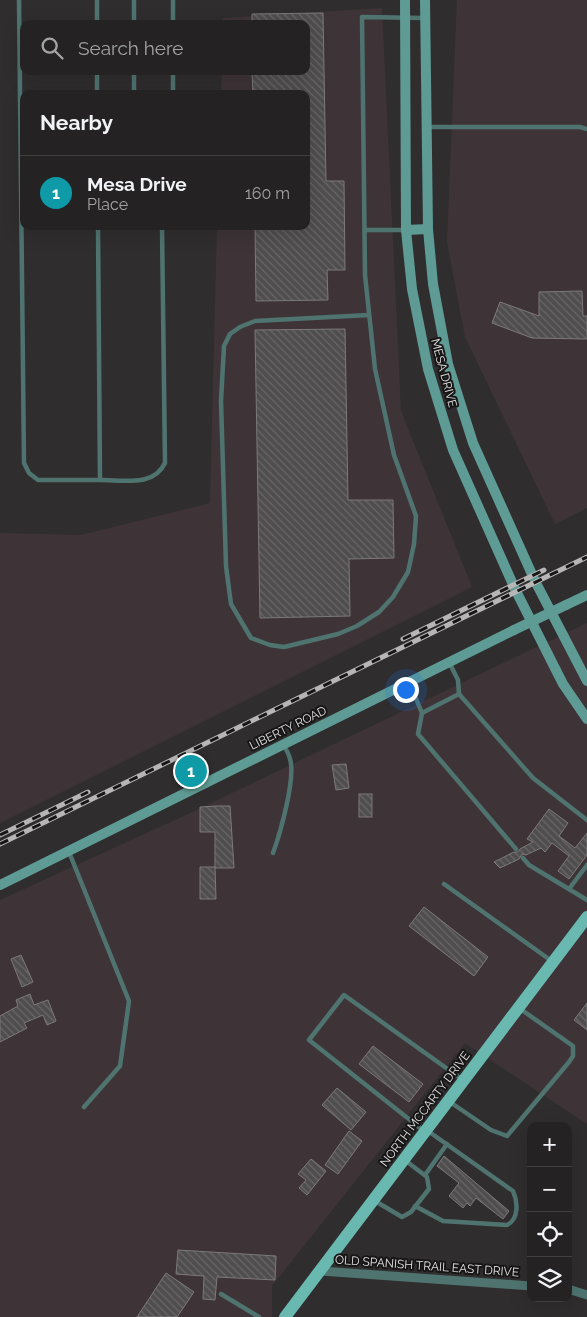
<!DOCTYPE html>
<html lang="en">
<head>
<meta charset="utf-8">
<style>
  :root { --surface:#242222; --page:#302f2f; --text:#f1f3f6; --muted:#a3a4a5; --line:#413f40; --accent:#56cec3 }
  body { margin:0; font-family:Raleway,sans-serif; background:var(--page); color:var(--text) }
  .controls { position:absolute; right:15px; bottom:15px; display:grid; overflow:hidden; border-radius:10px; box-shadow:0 5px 20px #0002 }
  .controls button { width:45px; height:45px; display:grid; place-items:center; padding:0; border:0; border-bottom:1px solid var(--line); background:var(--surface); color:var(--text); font:25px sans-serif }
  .you { position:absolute; left:405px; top:689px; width:18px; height:18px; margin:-12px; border:4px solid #fff; border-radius:50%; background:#1a73e8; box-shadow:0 0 0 8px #1a73e833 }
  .badge { display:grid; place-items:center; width:32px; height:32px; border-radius:50%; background:var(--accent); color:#fff; font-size:16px; font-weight:700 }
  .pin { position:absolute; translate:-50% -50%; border:2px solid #fff; box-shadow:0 1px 5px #0006 }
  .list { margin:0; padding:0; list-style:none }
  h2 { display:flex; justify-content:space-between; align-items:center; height:65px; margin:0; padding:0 20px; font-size:21px }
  h2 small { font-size:16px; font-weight:400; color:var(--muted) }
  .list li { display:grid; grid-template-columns:32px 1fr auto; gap:15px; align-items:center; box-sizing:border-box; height:75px; padding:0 20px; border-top:1px solid var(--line) }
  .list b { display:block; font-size:19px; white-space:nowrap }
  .list p { margin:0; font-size:16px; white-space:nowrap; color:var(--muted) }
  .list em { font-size:16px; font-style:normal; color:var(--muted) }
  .icon { flex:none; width:28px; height:28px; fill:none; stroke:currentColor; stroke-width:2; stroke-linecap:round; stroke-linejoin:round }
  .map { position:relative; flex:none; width:587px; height:1317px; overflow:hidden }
  .search { position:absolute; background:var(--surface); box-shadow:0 5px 20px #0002; left:20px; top:20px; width:290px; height:55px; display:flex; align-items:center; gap:12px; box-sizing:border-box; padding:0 18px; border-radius:10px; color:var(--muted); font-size:19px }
  .panel { position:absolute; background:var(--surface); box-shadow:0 5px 20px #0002; left:20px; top:90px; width:290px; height:140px; border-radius:10px }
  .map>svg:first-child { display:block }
</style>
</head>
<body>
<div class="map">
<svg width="587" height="1317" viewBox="0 0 587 1317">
  <defs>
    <pattern id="building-back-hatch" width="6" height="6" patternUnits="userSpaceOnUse" patternTransform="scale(1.25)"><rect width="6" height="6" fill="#504d4e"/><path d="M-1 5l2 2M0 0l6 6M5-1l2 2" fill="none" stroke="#696667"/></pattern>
  </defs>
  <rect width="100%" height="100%" fill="#302d2e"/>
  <g fill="#3e3437">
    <polygon points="457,0 587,0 587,508 555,524 465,337 447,242"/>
    <polygon points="382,8 401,411 472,587 0,823 0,533 81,535 210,503 217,226 306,226 306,94 221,94 222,71 306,71 306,24 223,24 223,18"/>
    <polygon points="587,623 587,1124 465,1043 272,1286 272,1317 0,1317 0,900 186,815"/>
  </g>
  <g fill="url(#building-back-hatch)" stroke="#7d797a">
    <polygon points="323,13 326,181 344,181 345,270 327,270 328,300 256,301 255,226 306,226 306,94 253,94 252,71 306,71 306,24 252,24 252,14"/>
    <polygon points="582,291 583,316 587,316 587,339 532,338 492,323 500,302 539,316 539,292"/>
    <polygon points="345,329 348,500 393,500 394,558 349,559 350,616 260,618 255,330"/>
    <polygon points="346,764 349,788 336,790 332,765"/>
    <rect x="359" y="794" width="13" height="23"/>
    <polygon points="217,806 230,806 234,868 215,868 215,832 200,832 200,807"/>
    <polygon points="549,809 568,823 559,836 575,848 587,833 587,855 569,879 558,871 569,856 552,843 545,852 541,848 526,855 522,854 519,859 500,868 494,862 514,852 518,852 520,849 533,842 527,839"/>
    <polygon points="200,867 215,867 216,899 200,899"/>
    <polygon points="424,907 488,957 474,976 409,926"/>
    <polygon points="21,955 33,982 22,987 11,959"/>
    <polygon points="30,994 34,1005 48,1000 56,1021 47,1025 43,1015 24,1023 27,1028 0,1042 0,1016 18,1006 16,1000"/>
    <polygon points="587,1003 587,1030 574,1020"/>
    <polygon points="373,1046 423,1084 409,1102 359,1064"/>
    <polygon points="337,1088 366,1112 351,1130 322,1105"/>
    <polygon points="349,1131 362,1141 338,1174 325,1165"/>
    <polygon points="444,1156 509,1211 503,1219 476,1198 470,1206 467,1203 463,1208 449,1196 459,1183 437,1166"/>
    <polygon points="311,1159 326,1171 307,1195 299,1188 306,1180 298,1174"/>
    <polygon points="178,1250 276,1256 275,1280 217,1277 215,1300 203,1299 204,1276 176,1274"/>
    <polygon points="166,1273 194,1292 177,1317 137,1317"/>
  </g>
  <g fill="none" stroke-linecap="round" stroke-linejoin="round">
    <g stroke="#4f7470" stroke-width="4.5">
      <polyline points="19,0 24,463 29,473 38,480 100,480 98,226"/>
      <polyline points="97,0 97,24"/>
      <polyline points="134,24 134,0"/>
      <polyline points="173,24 173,0"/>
      <polyline points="97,71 97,94"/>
      <polyline points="134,94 134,71"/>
      <polyline points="173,94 173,71"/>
      <polyline points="427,127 580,127 587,129"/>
      <polyline points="365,230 406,230"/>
      <polyline points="369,315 255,321 240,327 230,334 224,346 221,401 226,566 231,604 251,638 270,645 284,647 338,634 357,626 379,612 393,597 408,572 414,544 416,516 394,455 375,369 365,275 362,17 425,18"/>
      <path d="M100,480C124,480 154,487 165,463L162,226"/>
      <polyline points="409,682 422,713 418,734 516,849"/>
      <polyline points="459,694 533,778 587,820"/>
      <polyline points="422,713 459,694 458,680 449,662"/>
      <polyline points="69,852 129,1001 120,1066 84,1107"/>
      <path d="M273,853C280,834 296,778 290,759C289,754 286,749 283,745"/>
      <polyline points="523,858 529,865 587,900"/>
      <polyline points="444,884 553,962"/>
      <polyline points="569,889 587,865"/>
      <polyline points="450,1102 491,1130 507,1136 569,1062 573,1056 573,1046 519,1008"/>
      <polyline points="424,1131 309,1040 344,995 463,1080"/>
      <polyline points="425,1175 447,1144"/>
      <polyline points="375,1201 402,1217 411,1212 429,1189 427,1177 406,1161"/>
      <path d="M415,1206L443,1221L507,1225C519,1219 518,1202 513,1191L428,1131"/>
      <polyline points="221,1294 259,1317"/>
    </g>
    <g stroke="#4f7470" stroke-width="9">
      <polyline points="321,1271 531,1286"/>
      <polyline points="568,1289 587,1295"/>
    </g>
    <g stroke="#5e9b94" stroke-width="10">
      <polyline points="405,0 406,230 412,289 428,369 453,450 515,589 563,684 587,719"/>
      <polyline points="425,0 428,229 433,284 448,364 473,443 535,581 587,681"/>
      <polyline points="406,230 428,229"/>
      <polyline points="566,605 587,595"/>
      <polyline points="0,885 514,630"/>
    </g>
    <polyline stroke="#69b9b1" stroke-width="12" points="285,1317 587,917"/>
    <g stroke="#b8b5b6" stroke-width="5">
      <g id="rail">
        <polyline points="403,639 544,570"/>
        <polyline points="0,835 88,792"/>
        <polyline points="0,844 587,557"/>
      </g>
    </g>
    <use href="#rail" stroke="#171616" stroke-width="3" stroke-dasharray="9" stroke-linecap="butt"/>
    <polyline stroke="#5e9b94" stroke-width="10" points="514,630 566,605"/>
  </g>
  <g text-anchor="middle" stroke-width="4" stroke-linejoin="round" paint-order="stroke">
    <g font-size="12" fill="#e3e1e2" stroke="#171616">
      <text transform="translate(444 373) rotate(75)" y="4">MESA DRIVE</text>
      <text transform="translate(288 728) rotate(-26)" y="4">LIBERTY ROAD</text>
      <text transform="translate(425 1109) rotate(-53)" y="4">NORTH MCCARTY DRIVE</text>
      <text transform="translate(427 1266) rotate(4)" y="4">OLD SPANISH TRAIL EAST DRIVE</text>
    </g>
  </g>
</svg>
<div class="controls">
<button>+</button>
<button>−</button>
<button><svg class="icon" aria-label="locate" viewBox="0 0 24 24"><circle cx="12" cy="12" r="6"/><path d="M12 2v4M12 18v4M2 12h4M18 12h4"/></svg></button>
<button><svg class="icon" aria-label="layers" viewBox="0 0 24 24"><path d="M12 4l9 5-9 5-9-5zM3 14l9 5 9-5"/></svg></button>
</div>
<div class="you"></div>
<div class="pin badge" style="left:191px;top:771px;background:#0f9aa8">1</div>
<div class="search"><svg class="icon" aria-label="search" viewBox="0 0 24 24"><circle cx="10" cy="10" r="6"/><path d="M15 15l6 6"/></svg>Search here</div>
<section class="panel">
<h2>Nearby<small></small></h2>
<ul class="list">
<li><span class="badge" style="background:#0f9aa8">1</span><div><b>Mesa Drive</b><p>Place</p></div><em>160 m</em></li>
</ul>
</section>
</div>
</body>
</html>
